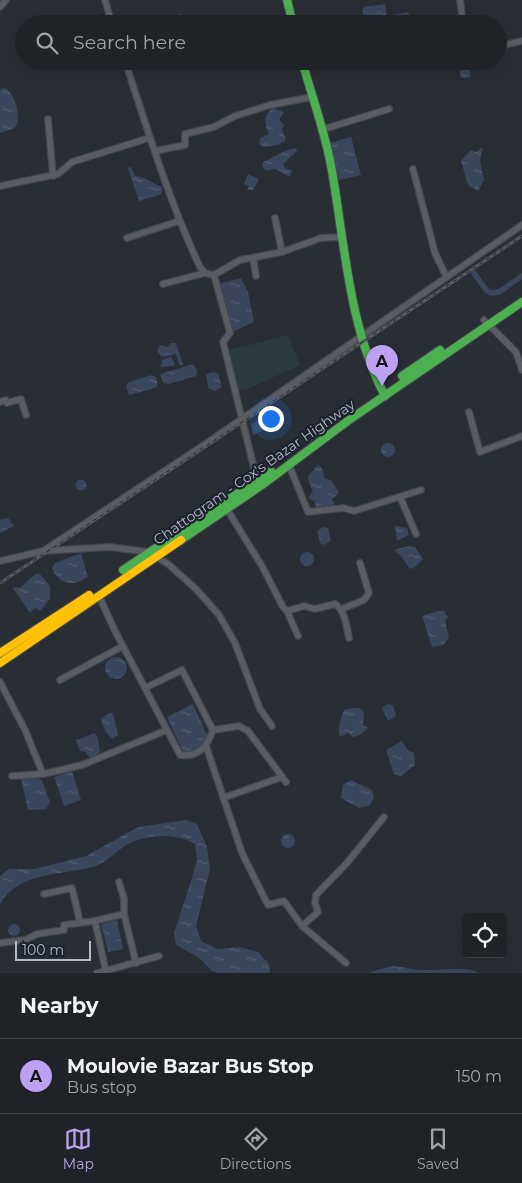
<!DOCTYPE html>
<html lang="en">
<head>
<meta charset="utf-8">
<style>
  :root { --surface:#1f2227; --page:#272a2f; --text:#f1f3f6; --muted:#a1a4a7; --line:#3c3f44; --accent:#bca0f2 }
  body { margin:0; font-family:Montserrat,sans-serif; background:var(--page); color:var(--text) }
  .controls { position:absolute; right:15px; bottom:15px; display:grid; overflow:hidden; border-radius:5px; box-shadow:0 5px 20px #0002 }
  .controls button { width:45px; height:45px; display:grid; place-items:center; padding:0; border:0; border-bottom:1px solid var(--line); background:var(--surface); color:var(--text); font:25px sans-serif }
  .scale { position:absolute; left:15px; bottom:12px; width:76px; box-sizing:border-box; padding-left:5px; border:2px solid #b3b9c5; border-top:0; font-size:14px; line-height:18px; white-space:nowrap; color:#b3b9c5; -webkit-text-stroke:4px #1d232e; paint-order:stroke }
  .you { position:absolute; left:270px; top:418px; width:18px; height:18px; margin:-12px; border:4px solid #fff; border-radius:50%; background:#1a73e8; box-shadow:0 0 0 8px #1a73e833 }
  .badge { display:grid; place-items:center; width:32px; height:32px; border-radius:50%; background:var(--accent); color:#111; font-size:16px; font-weight:700 }
  .pin { position:absolute; translate:-50% -41px; filter:drop-shadow(0 1px 2px #0008) }
  .pin::after { content:''; position:absolute; top:26px; width:18px; height:15px; background:inherit; clip-path:polygon(0 0,100% 0,50% 100%) }
  .list { margin:0; padding:0; list-style:none }
  h2 { display:flex; justify-content:space-between; align-items:center; height:65px; margin:0; padding:0 20px; font-size:21px }
  h2 small { font-size:16px; font-weight:400; color:var(--muted) }
  .list li { display:grid; grid-template-columns:32px 1fr auto; gap:15px; align-items:center; box-sizing:border-box; height:75px; padding:0 20px; border-top:1px solid var(--line) }
  .list b { display:block; font-size:19px; white-space:nowrap }
  .list p { margin:0; font-size:16px; white-space:nowrap; color:var(--muted) }
  .list em { font-size:16px; font-style:normal; color:var(--muted) }
  .icon { flex:none; width:28px; height:28px; fill:none; stroke:currentColor; stroke-width:2; stroke-linecap:round; stroke-linejoin:round }
  .map { position:relative; flex:none; width:522px; height:973px; overflow:hidden }
  .search { position:absolute; background:var(--surface); box-shadow:0 5px 20px #0002; left:15px; right:15px; top:15px; height:55px; display:flex; align-items:center; gap:12px; box-sizing:border-box; padding:0 18px; border-radius:28px; color:var(--muted); font-size:19px }
  .sheet { height:140px; background:var(--surface) }
  nav { display:flex; justify-content:space-around; align-items:center; box-sizing:border-box; height:70px; border-top:1px solid var(--line); background:var(--surface); font-size:14px; color:var(--muted) }
  nav a { display:grid; justify-items:center; gap:2px }
  nav .on { color:var(--accent) }
  .map>svg:first-child { display:block }
</style>
</head>
<body>
<div class="map">
<svg width="522" height="973" viewBox="0 0 522 973">
  <defs>
    <pattern id="water-ripples" width="26" height="14" patternUnits="userSpaceOnUse" patternTransform="scale(1.25)"><rect width="26" height="14" fill="#3a465c"/><path d="M2 4q2-2 4 0t4 0M15 11q2-2 4 0t4 0" fill="none" stroke="#545f72"/></pattern>
  </defs>
  <rect width="100%" height="100%" fill="#292d34"/>
  <polygon fill="#2a3a3d" points="288,335 300,365 250,388 238,391 229,350"/>
  <g fill="url(#water-ripples)">
    <polygon points="385,4 388,24 366,24 362,10 364,7"/>
    <polygon points="408,12 413,24 393,24 394,15"/>
    <polygon points="180,14 187,18 190,24 171,24 173,19"/>
    <polygon points="468,61 471,77 461,78 458,62"/>
    <path d="M5,88C16,95 22,118 15,128L0,133V89Z"/>
    <path d="M273,108L284,112L279,119L284,125L282,130L286,140L278,145L263,147L259,144L260,138L269,134C265,125 262,116 273,108Z"/>
    <polygon points="351,137 361,175 339,180 330,143"/>
    <polygon points="483,147 480,160 484,180 478,191 468,185 461,161 471,150 476,152"/>
    <path d="M296,148L297,151L283,164L286,169L292,170L290,177L275,169L266,171L262,166L263,162C275,157 283,150 296,148Z"/>
    <path d="M131,167L135,176C145,177 152,183 162,187V194L139,201L128,168Z"/>
    <polygon points="248,174 259,179 253,190 247,190 249,186 244,184"/>
    <polygon points="241,278 248,292 254,322 232,332 219,284"/>
    <polygon points="171,343 176,343 183,365 179,365 176,354 162,357 157,352 160,345 167,347"/>
    <polygon points="171,357 175,364 173,366 161,367 162,360"/>
    <polygon points="193,364 197,370 196,376 169,384 163,383 160,374"/>
    <polygon points="214,372 218,374 222,387 215,391 208,388 206,374"/>
    <polygon points="152,375 156,377 158,387 129,395 126,386 129,382"/>
    <polygon points="275,408 278,410 277,426 270,431 267,429 253,435 251,425"/>
    <circle cx="388" cy="450" r="7"/>
    <polygon points="318,465 322,468 325,479 331,480 339,493 332,499 335,505 330,508 316,510 315,502 308,498 313,491 309,483 308,476"/>
    <circle cx="81" cy="485" r="5.5"/>
    <polygon points="8,518 14,526 0,533 0,520"/>
    <polygon points="395,526 407,528 409,535 397,541"/>
    <polygon points="323,527 328,528 331,541 323,545 320,543 317,531"/>
    <polygon points="408,546 415,547 423,559 415,567 410,569 401,556 394,550"/>
    <circle cx="307" cy="559" r="7"/>
    <path d="M81,553L88,577C73,587 60,586 52,568L55,563Z"/>
    <polygon points="39,573 50,586 50,599 40,611 35,608 30,613 12,587 20,588 35,574"/>
    <polygon points="438,611 444,611 448,617 445,621 449,638 443,645 432,647 422,616"/>
    <circle cx="116" cy="668" r="11"/>
    <polygon points="193,704 207,735 207,743 198,749 183,752 167,717"/>
    <polygon points="387,704 393,705 396,716 388,721 382,708"/>
    <path d="M352,708H360L364,713L363,724L368,728L360,735L353,737L348,733L340,737C337,730 341,716 344,710Z"/>
    <polygon points="109,713 113,713 118,735 112,739 105,731 101,719"/>
    <polygon points="95,733 98,739 100,752 94,758 90,758 85,752 80,751 76,740"/>
    <polygon points="402,741 408,750 414,753 415,765 401,776 394,774 386,750"/>
    <polygon points="72,771 81,800 64,806 54,777"/>
    <polygon points="24,776 36,776 42,781 50,802 46,809 28,810 21,779"/>
    <polygon points="351,780 372,790 374,798 369,806 359,808 341,798 343,785"/>
    <path d="M186,820L197,824L207,847L210,869L196,926L201,941L217,949L239,947L258,952L269,964L270,973H218L212,971L198,957L176,945L174,933L192,878L197,859L195,844C176,832 144,834 125,846C115,852 107,862 96,866C63,876 20,870 0,904V876L9,869H34L86,856L138,827Z"/>
    <circle cx="288" cy="841" r="7"/>
    <polygon points="117,920 123,949 108,952 101,924"/>
    <circle cx="14" cy="930" r="6"/>
    <path d="M392,966C403,966 412,970 422,970C442,971 462,965 480,973H367Z"/>
  </g>
  <g fill="none" stroke-linecap="round" stroke-linejoin="round">
    <polyline stroke="#3a465c" stroke-width="5.5" points="474,273 486,290 491,293 499,292 522,276"/>
    <g stroke="#45484d" stroke-width="8">
      <g id="street">
        <polyline points="105,0 112,24"/>
        <polyline points="460,0 463,24"/>
        <polyline points="0,7 6,0"/>
        <polyline points="500,46 522,41"/>
        <path d="M125,61C148,131 169,201 200,267L205,273L214,275L240,260L282,252L321,238L341,237"/>
        <polyline points="48,119 53,176"/>
        <polyline points="321,130 389,109"/>
        <polyline points="155,151 185,145 185,134 214,127 235,116 270,105 312,97"/>
        <polyline points="413,169 435,253 446,276"/>
        <polyline points="0,186 58,174 72,162 149,138"/>
        <polyline points="275,218 282,252"/>
        <polyline points="127,238 179,221"/>
        <polyline points="253,258 256,276"/>
        <polyline points="214,275 230,333 223,342 257,480"/>
        <polyline points="163,284 205,273"/>
        <polyline points="484,320 516,352 522,370"/>
        <polyline points="0,402 6,400 7,403 21,399 26,415"/>
        <polyline points="469,412 480,452 522,436"/>
        <polyline points="289,465 308,512 343,508 354,511 421,490"/>
        <polyline points="400,497 416,534"/>
        <path d="M225,506L262,566L283,607L287,611L304,606L315,609L335,604C346,612 346,625 349,638"/>
        <polyline points="43,551 207,443 522,225"/>
        <polyline points="0,561 43,551 110,547 148,552 168,564 197,590 219,615 235,643 260,709 272,726"/>
        <polyline points="99,596 115,631 167,730"/>
        <polyline points="342,609 364,600 369,593 360,563"/>
        <polyline points="287,611 298,636"/>
        <polyline points="60,680 123,646"/>
        <path d="M0,682L25,730L43,774L82,765L167,730L180,755C199,757 207,747 213,730"/>
        <polyline points="145,688 182,670 213,730 239,726 248,731 286,782"/>
        <polyline points="206,746 242,853 268,905 284,901 302,926 346,963"/>
        <polyline points="12,776 43,774"/>
        <polyline points="223,798 282,777"/>
        <polyline points="119,882 124,899 124,914"/>
        <polyline points="44,894 72,888 80,922"/>
        <polyline points="95,921 106,972"/>
        <polyline points="302,926 318,912 315,903 316,895 347,863 384,817"/>
        <polyline points="0,943 25,940 37,934 64,930 64,925 94,921 124,914 136,963"/>
        <polyline points="97,973 159,956"/>
      </g>
    </g>
    <g stroke="#45484d" stroke-width="10">
      <g id="fast">
        <polyline points="287,0 293,24"/>
        <path d="M302,61C312,97 326,134 332,171C345,246 349,327 385,396"/>
        <polyline points="402,376 440,350"/>
        <polyline points="181,540 262,485 349,420 522,302"/>
        <polyline points="123,570 271,471"/>
      </g>
    </g>
    <g stroke="#45484d" stroke-width="10">
      <g id="slow">
        <polyline points="0,653 89,595"/>
        <polyline points="0,663 181,540"/>
      </g>
    </g>
    <use href="#street" stroke="#595c62" stroke-width="5.5"/>
    <use href="#fast" stroke="#4caf50" stroke-width="8"/>
    <use href="#slow" stroke="#ffc107" stroke-width="8"/>
    <g stroke="#575b60" stroke-width="3">
      <polyline id="rail" points="0,583 522,236"/>
    </g>
    <use href="#rail" stroke="#1d232e" stroke-width="1" stroke-dasharray="4" stroke-linecap="butt"/>
  </g>
  <g text-anchor="middle" stroke-width="4.5" stroke-linejoin="round" paint-order="stroke">
    <g font-size="14" fill="#b3b9c5" stroke="#1d232e">
      <text transform="translate(254 472) rotate(-35)" y="5">Chattogram - Cox's Bazar Highway</text>
    </g>
  </g>
</svg>
<div class="controls">
<button><svg class="icon" aria-label="locate" viewBox="0 0 24 24"><circle cx="12" cy="12" r="6"/><path d="M12 2v4M12 18v4M2 12h4M18 12h4"/></svg></button>
</div>
<div class="scale">100 m</div>
<div class="you"></div>
<div class="pin badge" style="left:382px;top:386px">A</div>
<div class="search"><svg class="icon" aria-label="search" viewBox="0 0 24 24"><circle cx="10" cy="10" r="6"/><path d="M15 15l6 6"/></svg>Search here</div>
</div>
<section class="sheet">
<h2>Nearby<small></small></h2>
<ul class="list">
<li><span class="badge">A</span><div><b>Moulovie Bazar Bus Stop</b><p>Bus stop</p></div><em>150 m</em></li>
</ul>
</section>
<nav>
<a class="on"><svg class="icon" aria-label="map" viewBox="0 0 24 24"><path d="M3 6l6-2 6 2 6-2v14l-6 2-6-2-6 2zM9 4v14M15 6v14"/></svg>Map</a>
<a><svg class="icon" aria-label="directions" viewBox="0 0 24 24"><path d="M12 3l9 9-9 9-9-9zM9 14v-3h6M13 9l2 2-2 2"/></svg>Directions</a>
<a><svg class="icon" aria-label="saved" viewBox="0 0 24 24"><path d="M7 4h10v16l-5-4-5 4z"/></svg>Saved</a>
</nav>
</body>
</html>
